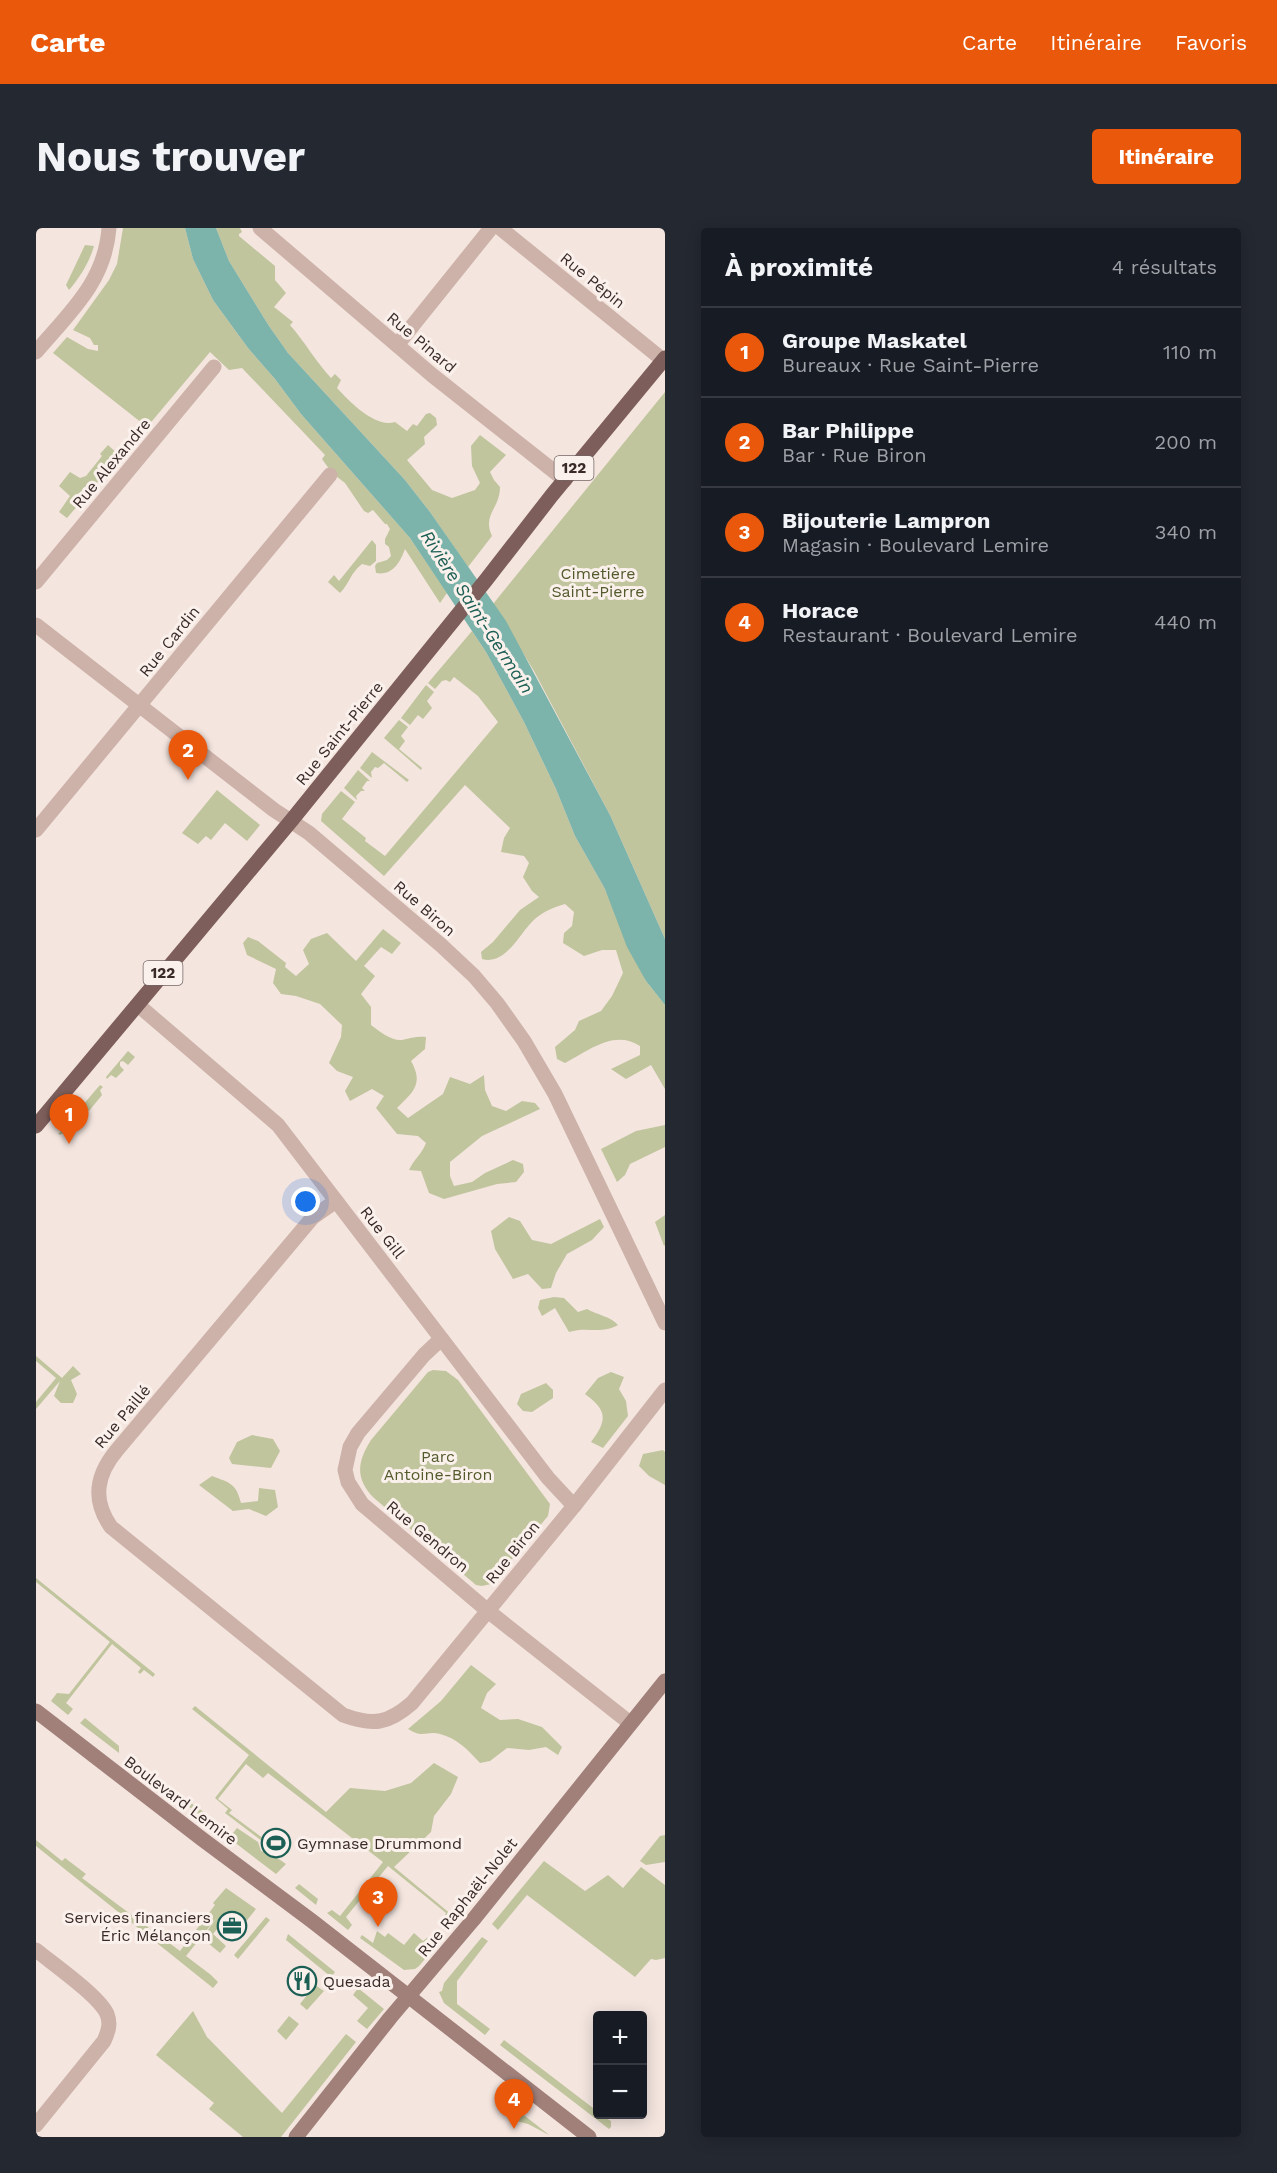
<!DOCTYPE html>
<html lang="fr">
<head>
<meta charset="utf-8">
<style>
  :root { --surface:#171b24; --page:#242831; --text:#f1f3f6; --muted:#9ea1a6; --line:#363941; --accent:#ea580c }
  body { margin:0; font-family:"Work Sans",sans-serif; background:var(--page); color:var(--text) }
  .controls { position:absolute; right:18px; bottom:18px; display:grid; overflow:hidden; border-radius:6px; box-shadow:0 3px 15px #0003 }
  .controls button { width:54px; height:54px; display:grid; place-items:center; padding:0; border:0; border-bottom:2px solid var(--line); background:var(--surface); color:var(--text); font:30px sans-serif }
  .you { position:absolute; left:270px; top:974px; width:21px; height:21px; margin:-15px; border:4px solid #fff; border-radius:50%; background:#1a73e8; box-shadow:0 0 0 9px #1a73e833 }
  .badge { display:grid; place-items:center; width:39px; height:39px; border-radius:50%; background:var(--accent); color:#fff; font-size:20px; font-weight:700 }
  .pin { position:absolute; translate:-50% -50px; filter:drop-shadow(0 2px 3px #0008) }
  .pin::after { content:''; position:absolute; top:32px; width:21px; height:18px; background:inherit; clip-path:polygon(0 0,100% 0,50% 100%) }
  .list { margin:0; padding:0; list-style:none }
  h2 { display:flex; justify-content:space-between; align-items:center; height:78px; margin:0; padding:0 24px; font-size:26px }
  h2 small { font-size:20px; font-weight:400; color:var(--muted) }
  .list li { display:grid; grid-template-columns:39px 1fr auto; gap:18px; align-items:center; box-sizing:border-box; height:90px; padding:0 24px; border-top:2px solid var(--line) }
  .list b { display:block; font-size:22px; white-space:nowrap }
  .list p { margin:0; font-size:20px; white-space:nowrap; color:var(--muted) }
  .list em { font-size:20px; font-style:normal; color:var(--muted) }
  .map { position:relative; flex:none; width:629px; height:1909px; overflow:hidden; border-radius:6px }
  header { display:flex; align-items:center; gap:36px; box-sizing:border-box; height:84px; padding:0 30px; background:var(--accent); color:#fff }
  header strong { font-size:28px }
  nav { display:flex; gap:33px; margin-inline-start:auto; font-size:21px }
  .intro { display:flex; align-items:center; justify-content:space-between; box-sizing:border-box; height:144px; padding:0 36px }
  h1 { margin:0; font-size:42px }
  .button { padding:15px 27px; border-radius:6px; background:var(--accent); color:#fff; font-size:21px; font-weight:700 }
  main { display:flex; gap:36px; padding:0 36px }
  aside { flex:1; background:var(--surface); border-radius:6px; box-shadow:0 3px 15px #0003 }
  .map>svg:first-child { display:block }
</style>
</head>
<body>
<header>
<strong>Carte</strong>
<nav><a>Carte</a><a>Itinéraire</a><a>Favoris</a></nav>
</header>
<div class="intro"><h1>Nous trouver</h1><a class="button">Itinéraire</a></div>
<main>
<div class="map">
<svg width="629" height="1909" viewBox="0 0 629 1909">
  <rect width="100%" height="100%" fill="#f4e5df"/>
  <g fill="#c0c59d">
    <path d="M87,0H149L157,31L177,72L212,120L239,151L265,186L374,310L411,365L404,375L369,321C364,334 357,348 340,345L339,338L341,335L351,332L355,328L353,319L349,316V311L354,301L351,296H349L337,282L332,285L328,283L309,255L296,245L286,231L289,227L206,140L193,142L174,124L111,199L17,125L31,109L52,121L62,123V117H58L54,110L37,102L73,52L81,36Z"/>
    <path d="M180,0H204L206,4L203,6V8L239,38V52L250,65L238,79L257,94L254,97C269,114 280,134 295,150L299,146L305,152L301,160C314,174 339,200 359,194L371,203L377,196L381,198L390,186L394,185L400,190L401,197L388,209L389,216L371,232L396,262L416,270L439,262L444,255L436,238L435,218L444,207L470,227L454,244L458,252L464,259C464,281 446,286 456,308L432,339L394,284L369,252L252,125L233,98L193,33Z"/>
    <path d="M49,17L58,18C53,35 44,49 33,62L30,57Z"/>
    <polygon points="629,164 629,711 574,587 498,443 457,376"/>
    <polygon points="72,217 84,228 31,290 23,284 34,268 23,258 34,244 44,250 50,248 66,228 64,226"/>
    <path d="M336,312L340,317V333L334,338L326,336C315,344 313,356 304,365L292,354L298,347L303,353Z"/>
    <path d="M436,403L450,424L488,494L520,561L539,608L569,661L610,753L629,777V861L615,837L590,851L575,841L604,827V818C579,801 553,822 529,835L521,831L519,819L539,802L543,793L565,783L576,768L587,745L580,722H566L548,728L527,715L528,705L536,698L538,684L529,676C518,679 509,683 500,690C484,703 471,738 446,731L445,724L457,714L484,682L503,669L496,663L487,649L493,635L488,628L465,624L468,610L474,600L429,557L348,648L285,593L286,586L305,563L319,574L306,591L330,610L329,613L349,628L462,494L442,468L418,449L414,454L410,452L406,453L399,461L392,455Z"/>
    <polygon points="390,457 398,464 391,473 396,480 387,491 382,487 374,497 365,490"/>
    <polygon points="363,492 372,499 365,508 369,513 363,521 386,540 385,542 348,510"/>
    <polygon points="336,524 373,552 371,554 348,535 342,540 339,539 335,544 336,550 324,540"/>
    <polygon points="322,542 334,553 331,553 326,560 329,563 325,563 320,568 321,572 308,560"/>
    <polygon points="181,562 224,597 211,613 189,595 175,612 170,608 162,616 146,605"/>
    <path d="M347,701L365,715L356,726L345,719L328,738L339,748L325,766L335,779V797C343,803 355,813 366,812C375,810 381,808 390,809L389,821L375,833C388,856 377,864 361,880L372,890L407,866L414,849L434,856L448,847L449,862L456,878L470,883L486,873L499,875L504,881L446,908L414,934V948L418,958L436,954L449,945L477,932L487,936L488,944L480,954L461,956L408,971L393,965L385,943L373,942C378,931 386,926 390,915L382,908L361,906L340,880L348,868L336,861L314,873L309,863L317,849L301,843L293,835L305,809L306,797L284,776L260,768L245,766L237,755L240,741L211,727L207,715L212,709L222,713L250,735L249,739L260,748L273,736L267,722L275,711L291,705L320,733Z"/>
    <polygon points="92,823 99,829 92,837 87,833 84,834 84,838 88,842 80,850 75,847 71,851 70,849"/>
    <polygon points="64,857 67,859 64,862 66,867 53,883 51,882 31,906 25,906 25,907 22,906"/>
    <polygon points="629,897 629,919 594,936 589,947 581,954 565,921 600,903"/>
    <polygon points="629,987 629,1017 628,1018 619,994"/>
    <polygon points="473,989 484,993 496,1012 515,1016 564,991 568,999 556,1012 531,1026 520,1045 515,1060 506,1061 492,1046 477,1051 459,1021 455,1003"/>
    <path d="M518,1069L528,1070L542,1084L551,1081C561,1087 574,1088 582,1097C564,1107 552,1098 533,1104L519,1080L506,1088L502,1080L504,1072Z"/>
    <polygon points="0,1128 26,1150 37,1138 45,1146 35,1152 41,1166 37,1175 25,1175 18,1168 24,1153 0,1181 0,1174 20,1150 0,1133"/>
    <path d="M397,1142L410,1143L422,1152L514,1276L512,1288L455,1356L446,1358L440,1357L338,1270C319,1251 321,1234 335,1212L392,1144Z"/>
    <path d="M575,1144L588,1149L583,1161L590,1173L592,1188L567,1220L555,1214C572,1192 571,1182 549,1166L562,1150Z"/>
    <polygon points="510,1155 517,1162 517,1170 496,1184 487,1183 481,1176 485,1166"/>
    <polygon points="216,1207 237,1211 244,1223 235,1240 196,1236 193,1230 201,1214"/>
    <polygon points="627,1222 629,1224 629,1257 613,1248 603,1238 607,1226"/>
    <path d="M176,1248C194,1255 200,1255 205,1275L222,1273L223,1260L239,1262L242,1279L230,1288L213,1281L197,1283L163,1257Z"/>
    <polygon points="0,1350 119,1446 117,1449 108,1442 104,1446 102,1444 105,1440 76,1416 30,1475 37,1481 32,1487 15,1473 21,1465 33,1466 74,1414 0,1354"/>
    <path d="M435,1437L460,1456L451,1465L445,1480L464,1492L482,1491L506,1499L526,1519L522,1527L510,1519L493,1522L471,1520L454,1533L444,1535C433,1523 421,1510 404,1506C390,1502 388,1511 372,1501L405,1473Z"/>
    <polygon points="159,1478 290,1584 314,1560 349,1563 375,1555 398,1535 422,1549 415,1566 398,1588 395,1604 358,1639 422,1692 413,1702 405,1695 410,1685 352,1638 310,1689 316,1697 312,1702 291,1685 296,1682 304,1688 347,1634 232,1545 227,1550 210,1536 182,1571 196,1582 193,1585 232,1614 230,1616 189,1585 192,1581 179,1570 213,1527 156,1481"/>
    <polygon points="49,1490 83,1518 83,1525 44,1495"/>
    <polygon points="138,1563 169,1585 168,1590 136,1566"/>
    <polygon points="201,1600 222,1614 225,1623 237,1627 250,1636 240,1646 193,1610"/>
    <polygon points="629,1607 629,1634 610,1637 604,1633 624,1608"/>
    <polygon points="0,1612 26,1633 29,1630 50,1646 46,1650 144,1723 179,1677 177,1675 190,1660 220,1681 208,1696 198,1688 195,1692 191,1689 177,1706 190,1718 184,1725 166,1710 182,1688 150,1728 175,1747 182,1754 177,1760 0,1618"/>
    <polygon points="508,1633 549,1663 572,1647 587,1660 605,1639 629,1657 629,1730 620,1732 615,1731 599,1749 491,1667 462,1702 456,1696"/>
    <polygon points="263,1656 282,1671 280,1677 259,1660"/>
    <polygon points="230,1689 234,1692 202,1731 198,1727"/>
    <polygon points="341,1703 349,1709 352,1705 368,1717 378,1705 387,1713 396,1706 405,1712 383,1738 379,1741 368,1742 324,1710 326,1707 337,1715"/>
    <polygon points="252,1706 299,1744 296,1748 294,1748 250,1712"/>
    <polygon points="446,1709 452,1713 421,1753 421,1776 454,1801 449,1807 408,1775 403,1764 406,1763 408,1755"/>
    <polygon points="279,1757 288,1763 271,1782 264,1776"/>
    <polygon points="322,1760 348,1781 331,1801 321,1793 332,1780 317,1767"/>
    <polygon points="157,1783 171,1809 246,1885 310,1806 320,1814 245,1909 207,1909 173,1881 178,1875 120,1827"/>
    <polygon points="253,1788 263,1796 250,1812 241,1803"/>
    <polygon points="468,1812 561,1883 562,1886 565,1887 575,1893 575,1899 573,1901 464,1817"/>
    <polygon points="471,1874 512,1906 513,1907 492,1896 480,1893"/>
  </g>
  <polygon fill="#7cb3aa" points="149,0 180,0 193,33 233,98 252,125 369,252 394,284 470,393 574,587 629,711 629,777 610,753 591,719 569,661 539,608 520,561 488,494 450,424 374,310 265,186 239,151 212,120 177,72 157,31"/>
  <g fill="none" stroke-linecap="round" stroke-linejoin="round">
    <g stroke="#cdb2a9" stroke-width="15">
      <polyline points="224,0 396,147 529,252"/>
      <polyline points="464,0 627,132"/>
      <polyline points="361,117 455,0"/>
      <path d="M0,124C34,84 69,54 73,0"/>
      <polyline points="0,354 178,139"/>
      <polyline points="0,397 238,582 273,605 406,718 438,748 461,775 488,813 519,866 629,1095"/>
      <polyline points="0,602 294,247"/>
      <polyline points="102,777 242,897 512,1250 538,1278"/>
      <path d="M300,973L277,989L81,1222C60,1247 56,1272 75,1299L307,1487C337,1498 352,1496 376,1475L538,1278L629,1162"/>
      <polyline points="405,1111 388,1127 322,1205 314,1219 309,1242 312,1254 326,1276 452,1383 594,1495"/>
      <path d="M0,1722C17,1736 63,1768 71,1786C75,1796 72,1804 68,1813L0,1897"/>
    </g>
    <g stroke="#a1807a" stroke-width="15">
      <polyline points="0,1483 166,1611 276,1693 553,1909"/>
      <polyline points="260,1909 354,1790 437,1692 629,1453"/>
    </g>
    <polyline stroke="#7d5e5a" stroke-width="15" points="0,898 255,593 450,352 516,267 629,130"/>
  </g>
  <defs>
    <g id="stadium-ring" transform="scale(1.5)"><circle r="9.5" fill="#fbf1ec" stroke="#1c5f55" stroke-width="1.5"/><path d="M0-5a6.5 5 0 1 0 0 10a6.5 5 0 1 0 0-10ZM-3.5-1.8h7v3.6h-7Z" fill="#1c5f55"/></g>
    <g id="office-ring" transform="scale(1.5)"><circle r="9.5" fill="#fbf1ec" stroke="#1c5f55" stroke-width="1.5"/><path d="M-6-3h4V-5.5h4V-3h4V5H-6ZM-1-4.5V-3h2v-1.5ZM-6 0V1H6V0Z" fill="#1c5f55"/></g>
    <g id="restaurant-ring" transform="scale(1.5)"><circle r="9.5" fill="#fbf1ec" stroke="#1c5f55" stroke-width="1.5"/><path d="M-5-6h1v4h1v-4h1v4h1v-4h1v5L-1.5 .5V6h-2V.5L-5-1ZM5-6V6H3V1.5H1.5Q1.5-4 5-6Z" fill="#1c5f55"/></g>
  </defs>
  <g fill-rule="evenodd">
    <use href="#stadium-ring" x="240" y="1615"/>
    <use href="#office-ring" x="196" y="1698"/>
    <use href="#restaurant-ring" x="266" y="1753"/>
  </g>
  <g text-anchor="middle" stroke-width="6" stroke-linejoin="round" paint-order="stroke">
    <g fill="#fbf1ec" stroke="#746664" stroke-width="1.5">
      <rect x="518.5" y="228" width="39" height="24" rx="4.5"/>
      <rect x="107.5" y="733" width="39" height="24" rx="4.5"/>
    </g>
    <g font-size="15" font-weight="bold" fill="#3a2b29">
      <text x="538" y="245">122</text>
      <text x="127" y="750">122</text>
    </g>
    <g font-size="16" fill="#3a2b29" stroke="#fbf1ec">
      <text transform="translate(557 52) rotate(39)" y="6">Rue Pépin</text>
      <text transform="translate(386 114) rotate(40)" y="6">Rue Pinard</text>
      <text transform="translate(75 235) rotate(-50)" y="6">Rue Alexandre</text>
      <text transform="translate(133 413) rotate(-51)" y="6">Rue Cardin</text>
      <text transform="translate(303 505) rotate(-51)" y="6">Rue Saint-Pierre</text>
      <text transform="translate(389 680) rotate(41)" y="6">Rue Biron</text>
      <text transform="translate(347 1004) rotate(52)" y="6">Rue Gill</text>
      <text transform="translate(86 1188) rotate(-50)" y="6">Rue Paillé</text>
      <text transform="translate(392 1308) rotate(40)" y="6">Rue Gendron</text>
      <text transform="translate(476 1324) rotate(-51)" y="6">Rue Biron</text>
      <text transform="translate(145 1572) rotate(37)" y="6">Boulevard Lemire</text>
      <text transform="translate(431 1669) rotate(-51)" y="6">Rue Raphaël-Nolet</text>
    </g>
    <g font-size="16" fill="#535a2c" stroke="#fbf1ec">
      <text x="562" y="351">Cimetière<tspan x="562" dy="18">Saint-Pierre</tspan></text>
      <text x="402" y="1234">Parc<tspan x="402" dy="18">Antoine-Biron</tspan></text>
    </g>
    <g font-size="16" fill="#3a2b29" stroke="#fbf1ec" text-anchor="start">
      <text x="261" y="1621">Gymnase Drummond</text>
      <text x="175" y="1695" text-anchor="end">Services financiers<tspan x="175" dy="18">Éric Mélançon</tspan></text>
      <text x="287" y="1759">Quesada</text>
    </g>
    <g font-size="18" font-style="italic" fill="#1c5f55" stroke="#fbf1ec">
      <text transform="translate(441 384) rotate(57)" y="6">Rivière Saint-Germain</text>
    </g>
  </g>
</svg>
<div class="controls">
<button>+</button>
<button>−</button>
</div>
<div class="you"></div>
<div class="pin badge" style="left:33px;top:916px">1</div>
<div class="pin badge" style="left:152px;top:552px">2</div>
<div class="pin badge" style="left:342px;top:1699px">3</div>
<div class="pin badge" style="left:478px;top:1901px">4</div>
</div>
<aside>
<h2>À proximité<small>4 résultats</small></h2>
<ul class="list">
<li><span class="badge">1</span><div><b>Groupe Maskatel</b><p>Bureaux · Rue Saint-Pierre</p></div><em>110 m</em></li>
<li><span class="badge">2</span><div><b>Bar Philippe</b><p>Bar · Rue Biron</p></div><em>200 m</em></li>
<li><span class="badge">3</span><div><b>Bijouterie Lampron</b><p>Magasin · Boulevard Lemire</p></div><em>340 m</em></li>
<li><span class="badge">4</span><div><b>Horace</b><p>Restaurant · Boulevard Lemire</p></div><em>440 m</em></li>
</ul>
</aside>
</main>
</body>
</html>
